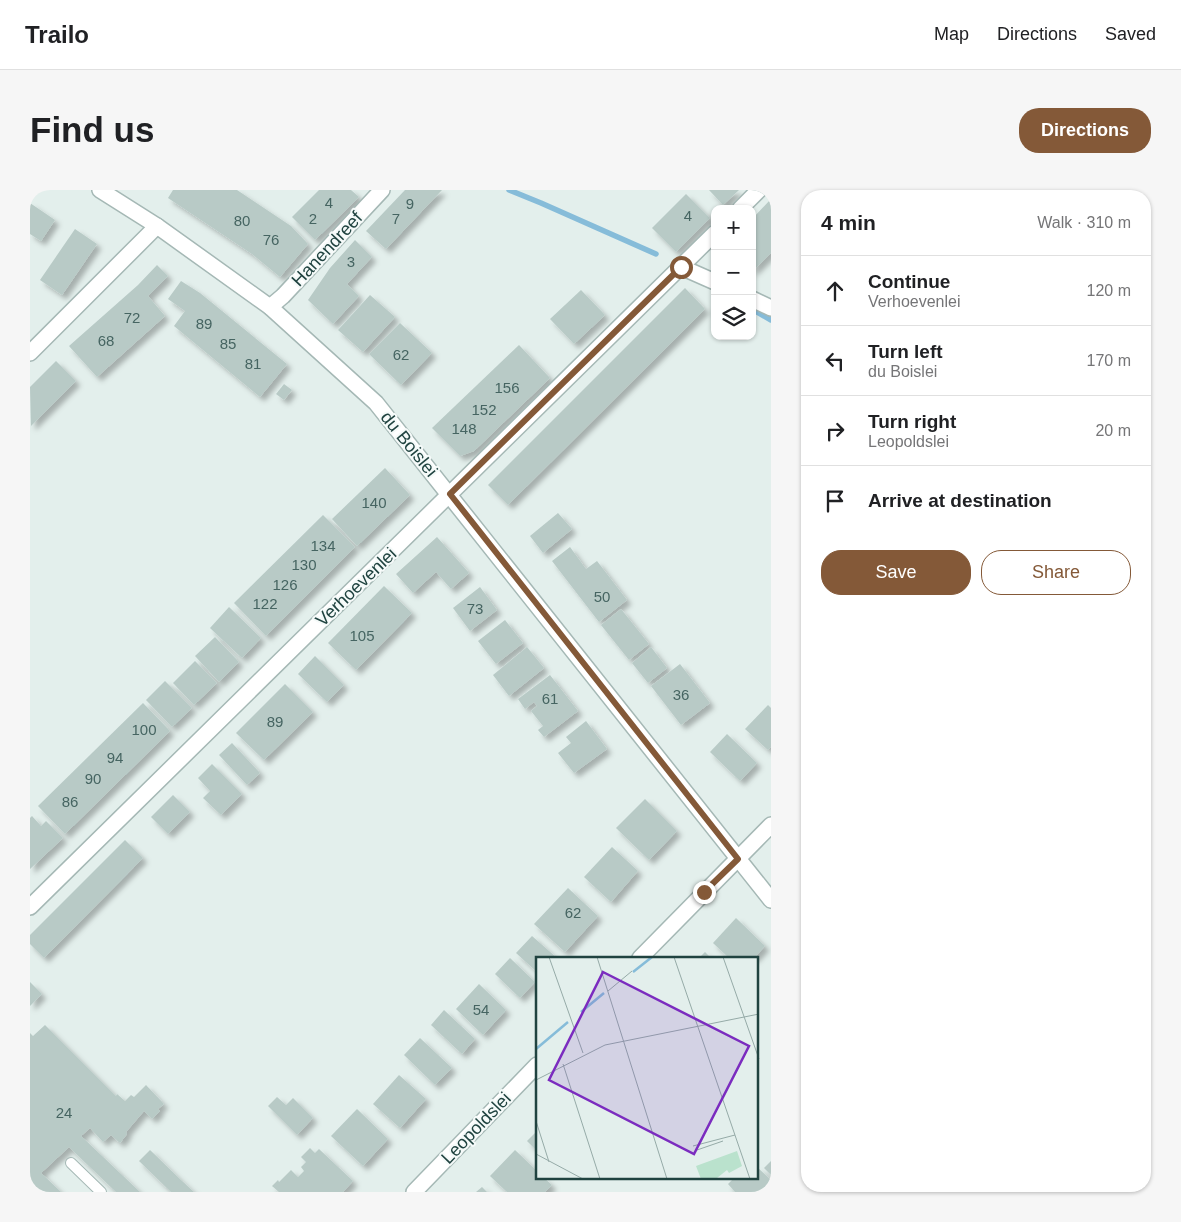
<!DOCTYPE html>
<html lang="en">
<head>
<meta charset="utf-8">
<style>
  :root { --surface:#fff; --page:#f6f6f6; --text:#202124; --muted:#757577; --line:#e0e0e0; --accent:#845938 }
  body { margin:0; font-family:Arial,sans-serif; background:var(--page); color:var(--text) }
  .controls { position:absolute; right:15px; top:15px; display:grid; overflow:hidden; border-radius:10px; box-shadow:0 1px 4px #0004 }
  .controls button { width:45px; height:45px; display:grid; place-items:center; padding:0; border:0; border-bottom:1px solid var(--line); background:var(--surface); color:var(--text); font:25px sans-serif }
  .stop { position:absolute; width:15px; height:15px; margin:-11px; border:4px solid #845938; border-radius:50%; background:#fff }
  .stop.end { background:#845938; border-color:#fff; box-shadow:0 1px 5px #0008 }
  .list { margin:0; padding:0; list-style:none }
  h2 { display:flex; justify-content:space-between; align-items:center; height:65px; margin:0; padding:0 20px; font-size:21px }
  h2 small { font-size:16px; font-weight:400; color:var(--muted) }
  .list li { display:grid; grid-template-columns:32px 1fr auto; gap:15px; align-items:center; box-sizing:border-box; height:70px; padding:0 20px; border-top:1px solid var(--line) }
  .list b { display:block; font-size:19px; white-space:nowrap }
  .list p { margin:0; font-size:16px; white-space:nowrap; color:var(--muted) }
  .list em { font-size:16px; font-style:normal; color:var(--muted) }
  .actions { display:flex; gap:10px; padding:15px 20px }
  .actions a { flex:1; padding:11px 0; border:1px solid var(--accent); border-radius:20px; text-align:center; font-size:18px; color:var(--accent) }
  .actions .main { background:var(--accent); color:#fff }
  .icon { flex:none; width:28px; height:28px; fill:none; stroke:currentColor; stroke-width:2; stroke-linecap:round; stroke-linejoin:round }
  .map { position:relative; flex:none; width:741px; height:1002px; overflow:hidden; border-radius:20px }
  header { display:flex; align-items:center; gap:30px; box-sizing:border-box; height:70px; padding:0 25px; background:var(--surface); border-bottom:1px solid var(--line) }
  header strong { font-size:24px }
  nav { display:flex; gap:28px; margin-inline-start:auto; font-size:18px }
  .intro { display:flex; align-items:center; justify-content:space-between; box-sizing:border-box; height:120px; padding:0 30px }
  h1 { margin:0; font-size:35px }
  .button { padding:12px 22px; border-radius:20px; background:var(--accent); color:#fff; font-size:18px; font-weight:700 }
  main { display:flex; gap:30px; padding:0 30px }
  aside { flex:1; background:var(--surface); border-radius:20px; box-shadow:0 1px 4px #0004 }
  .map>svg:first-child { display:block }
</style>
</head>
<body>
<header>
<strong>Trailo</strong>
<nav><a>Map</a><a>Directions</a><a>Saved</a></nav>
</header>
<div class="intro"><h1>Find us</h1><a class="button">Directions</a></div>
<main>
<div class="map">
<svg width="741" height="1002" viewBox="0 0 741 1002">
  <defs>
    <filter id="shadow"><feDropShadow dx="4.5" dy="4.5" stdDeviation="2.5" flood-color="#0004"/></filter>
  </defs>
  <rect width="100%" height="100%" fill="#e3efec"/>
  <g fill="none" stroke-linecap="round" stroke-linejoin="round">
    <g stroke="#86bcd9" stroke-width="5.5">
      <polyline points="479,0 511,13 626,64"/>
      <polyline points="722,119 741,130"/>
    </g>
  </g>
  <g fill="#b8cac6" filter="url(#shadow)">
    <polygon points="143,0 207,0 261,36 278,54 250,87 222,64 138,8"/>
    <polygon points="289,0 321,0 329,7 285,50 262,27"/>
    <polygon points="375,0 412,0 356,59 336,41"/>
    <polygon points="679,0 709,0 693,15"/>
    <polygon points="656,4 680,28 646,62 622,38"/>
    <polygon points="741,9 741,63 722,82 722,29"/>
    <polygon points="0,13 25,30 11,51 0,44"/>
    <polygon points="45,39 67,54 32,105 10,90"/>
    <polygon points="325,50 342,67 317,94 329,106 303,134 278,110 300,78"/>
    <polygon points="127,75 138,86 118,106 135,126 67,187 39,156 108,95"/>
    <polygon points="151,91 170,103 257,174 230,207 144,136 155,121 138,109"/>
    <polygon points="655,98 675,119 478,315 458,295"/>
    <polygon points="551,100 575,125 544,154 520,129"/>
    <polygon points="340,105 365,127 333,162 308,140"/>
    <polygon points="370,133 402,163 371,195 339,164"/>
    <polygon points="489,155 520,188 444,261 430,266 402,238"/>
    <polygon points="26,171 46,191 1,236 0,197"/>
    <polygon points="254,194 262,200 254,210 246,204"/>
    <polygon points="355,278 380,305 327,356 302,329"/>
    <polygon points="528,323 542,339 513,363 500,346"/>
    <polygon points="293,325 325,357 236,446 204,413"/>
    <polygon points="407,347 439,383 421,399 406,382 383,403 366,384"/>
    <polygon points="540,357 556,379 567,371 597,410 569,432 522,371"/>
    <polygon points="354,396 382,423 326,480 298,453"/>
    <polygon points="450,397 467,420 440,441 423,418"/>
    <polygon points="199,417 231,448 212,468 180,438"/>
    <polygon points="591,419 619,454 599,470 571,435"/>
    <polygon points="475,430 493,453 466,474 448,451"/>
    <polygon points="185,447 209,472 189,492 165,466"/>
    <polygon points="497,457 514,478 479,506 463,485"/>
    <polygon points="621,457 637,478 618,493 602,473"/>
    <polygon points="285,466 314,495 297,512 268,484"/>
    <polygon points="165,471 187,493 164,515 143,493"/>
    <polygon points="650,474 680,513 651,535 621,496"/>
    <polygon points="520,485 548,521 514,547 508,540 513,536 501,521 507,516 504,512 495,519 488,509"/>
    <polygon points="135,491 162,518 142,537 116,510"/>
    <polygon points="255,494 283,522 234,570 206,543"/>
    <polygon points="113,513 140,541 35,644 8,616"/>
    <polygon points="738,515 741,518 741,557 738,560 715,539"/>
    <polygon points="556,531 577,559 544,583 528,563 541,553 536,547"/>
    <polygon points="697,544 727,573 710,591 680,562"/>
    <polygon points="202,553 230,583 217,595 189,565"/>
    <polygon points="182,574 212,604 191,625 173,608 180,601 168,588"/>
    <polygon points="143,605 160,622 138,644 121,627"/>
    <polygon points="615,609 647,641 619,670 586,638"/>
    <polygon points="2,626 11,636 16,631 33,648 0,679 0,628"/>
    <polygon points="95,650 113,668 14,768 0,754 0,745"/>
    <polygon points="582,657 608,681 581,712 554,687"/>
    <polygon points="538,698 568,726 535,762 504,734"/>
    <polygon points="706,728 735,756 724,768 699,768 683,753"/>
    <polygon points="502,746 527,768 507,768 507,782 486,763"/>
    <polygon points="675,762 681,768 669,768"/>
    <polygon points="480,768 505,792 490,808 465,784"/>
    <polygon points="0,792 12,804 0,816"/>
    <polygon points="449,794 476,820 453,845 426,819"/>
    <polygon points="414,820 445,849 432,864 401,835"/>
    <polygon points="15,835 86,906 87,904 95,911 101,905 104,907 116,895 134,914 128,919 130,921 122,929 114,921 96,942 97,944 90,953 81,945 73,952 60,938 51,946 110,1002 86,1002 39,957 11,983 31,1002 0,1002 0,843 3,846"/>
    <polygon points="390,848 422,878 405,895 374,865"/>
    <polygon points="369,885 396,909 370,938 343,914"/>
    <polygon points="247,907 256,915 263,908 283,928 267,945 238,916"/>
    <polygon points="327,919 358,949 333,976 301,946"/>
    <polygon points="507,941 507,961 497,951"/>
    <polygon points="280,958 285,963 289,959 323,991 313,1002 249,1002 242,996 248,990 249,992 261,980 268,987 274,981 271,977 276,972 271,967"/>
    <polygon points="120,960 151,990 164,1002 141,1002 109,971"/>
    <polygon points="485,960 507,981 507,988 514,988 522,995 515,1002 477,1002 460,986"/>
    <polygon points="741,971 741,985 734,978"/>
    <polygon points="727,977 741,990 741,1002 705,1002 698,994 704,988 727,988"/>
    <polygon points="452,997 457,1002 446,1002"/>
  </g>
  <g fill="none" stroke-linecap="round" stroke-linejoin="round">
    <g stroke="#a5b8b5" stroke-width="12">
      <polyline id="service" points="41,973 71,1002"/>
    </g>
    <g stroke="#a5b8b5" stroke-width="18">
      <g id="minor">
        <polyline points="70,0 127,36 240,117 346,213 741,710"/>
        <polyline points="710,19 729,0"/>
        <polyline points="651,77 685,92"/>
        <polyline points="722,109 741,118"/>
        <polyline points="240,117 253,106 352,0"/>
        <polyline points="0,163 127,36"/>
        <polyline points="0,717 685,43"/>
        <polyline points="610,768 741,635"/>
        <polyline points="384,1002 507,875"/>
      </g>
    </g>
    <use href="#service" stroke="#fff" stroke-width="10"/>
    <use href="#minor" stroke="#fff" stroke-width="15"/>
  </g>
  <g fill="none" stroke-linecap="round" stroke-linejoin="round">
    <polyline stroke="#845938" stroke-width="6" points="651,77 420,304 708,669 674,702"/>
  </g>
  <g text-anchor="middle" stroke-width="4" stroke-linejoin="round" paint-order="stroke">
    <g font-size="15" fill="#466562">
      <text x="299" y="18">4</text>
      <text x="380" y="19">9</text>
      <text x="658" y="31">4</text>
      <text x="283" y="34">2</text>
      <text x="366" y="34">7</text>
      <text x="212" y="36">80</text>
      <text x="241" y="55">76</text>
      <text x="321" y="77">3</text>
      <text x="102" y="133">72</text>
      <text x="174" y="139">89</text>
      <text x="76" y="156">68</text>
      <text x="198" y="159">85</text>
      <text x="371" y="170">62</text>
      <text x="223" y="179">81</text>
      <text x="477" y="203">156</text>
      <text x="454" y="225">152</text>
      <text x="434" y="244">148</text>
      <text x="344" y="318">140</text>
      <text x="293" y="361">134</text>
      <text x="274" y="380">130</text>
      <text x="255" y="400">126</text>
      <text x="572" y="412">50</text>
      <text x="235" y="419">122</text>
      <text x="445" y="424">73</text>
      <text x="332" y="451">105</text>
      <text x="651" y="510">36</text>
      <text x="520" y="514">61</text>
      <text x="245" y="537">89</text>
      <text x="114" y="545">100</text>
      <text x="85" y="573">94</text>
      <text x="63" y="594">90</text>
      <text x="40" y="617">86</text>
      <text x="543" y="728">62</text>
      <text x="451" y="825">54</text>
      <text x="34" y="928">24</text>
    </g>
    <g font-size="18" fill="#204340" stroke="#f5faf9">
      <text transform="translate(297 59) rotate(-47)" y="6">Hanendreef</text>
      <text transform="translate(379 254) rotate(51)" y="6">du Boislei</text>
      <text transform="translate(326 397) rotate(-44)" y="6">Verhoevenlei</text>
      <text transform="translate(446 938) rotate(-46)" y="6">Leopoldslei</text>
    </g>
  </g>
  <g transform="translate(506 767)">
    <rect width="222" height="222" fill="#e3efec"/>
    <path d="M201,194L206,209L193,216L191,213L181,221L165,222L160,209Z" fill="#bae2cd"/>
    <path fill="none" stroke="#86bcd9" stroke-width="2.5" d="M97,15L116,0M45,55L68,36M0,92L32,65"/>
    <path fill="none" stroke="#95aaa7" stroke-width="1" d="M13,0L47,96M61,0L131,222M138,0L214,222M187,0L223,102M72,34L96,14M27,107L64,222M0,123L69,88L223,57M0,164L13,205M157,189L199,178M161,193L187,184M0,197L47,222"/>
    <path fill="#7b2cbf" fill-opacity="0.15" stroke="#7b2cbf" stroke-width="2.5" d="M67,15L213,89L158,197L13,123Z"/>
    <rect width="222" height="222" fill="none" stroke="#204340" stroke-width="2.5"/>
  </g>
</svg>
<div class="controls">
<button>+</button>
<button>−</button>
<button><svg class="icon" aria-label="layers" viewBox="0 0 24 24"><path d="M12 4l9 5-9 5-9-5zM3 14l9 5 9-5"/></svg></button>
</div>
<div class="stop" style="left:651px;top:77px"></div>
<div class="stop end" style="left:674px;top:702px"></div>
</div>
<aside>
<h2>4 min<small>Walk · 310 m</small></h2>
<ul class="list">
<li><svg class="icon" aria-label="ahead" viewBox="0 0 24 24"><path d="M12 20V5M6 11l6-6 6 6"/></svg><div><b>Continue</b><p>Verhoevenlei</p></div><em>120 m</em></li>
<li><svg class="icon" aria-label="left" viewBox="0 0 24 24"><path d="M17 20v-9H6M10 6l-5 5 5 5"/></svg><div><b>Turn left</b><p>du Boislei</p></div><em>170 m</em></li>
<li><svg class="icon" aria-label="right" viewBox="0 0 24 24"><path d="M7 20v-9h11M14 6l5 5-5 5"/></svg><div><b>Turn right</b><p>Leopoldslei</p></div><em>20 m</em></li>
<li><svg class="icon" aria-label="arrive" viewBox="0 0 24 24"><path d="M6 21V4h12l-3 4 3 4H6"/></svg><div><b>Arrive at destination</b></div></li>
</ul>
<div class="actions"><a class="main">Save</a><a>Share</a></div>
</aside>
</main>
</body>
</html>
